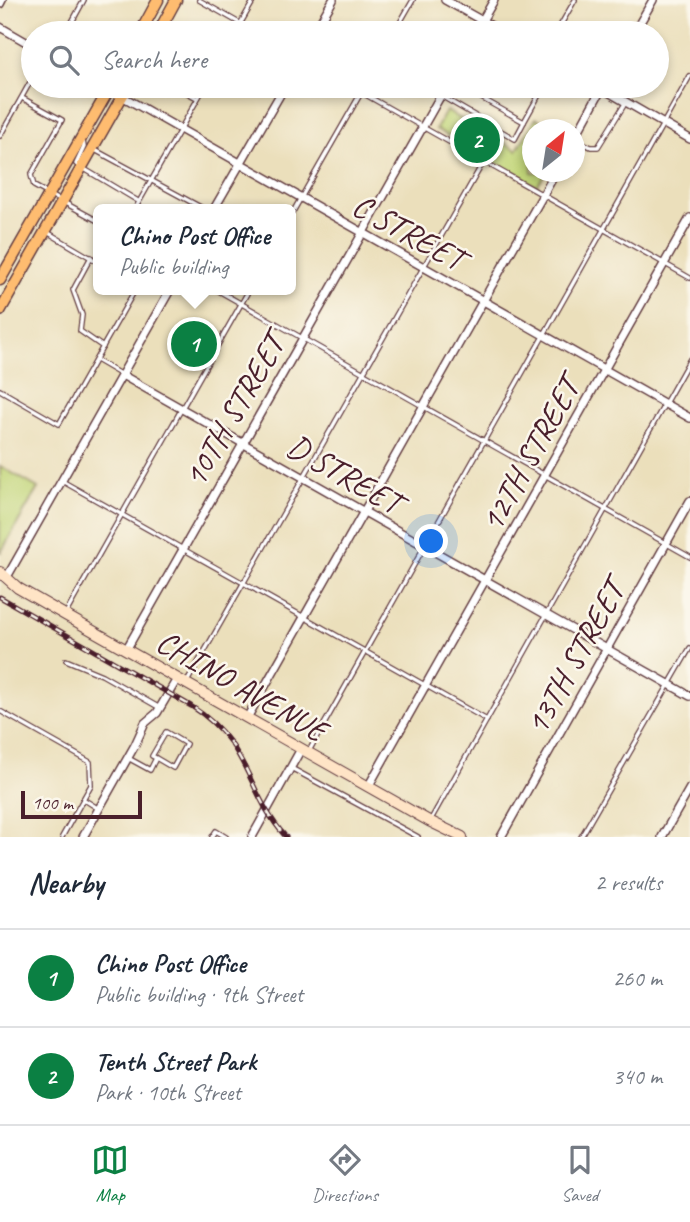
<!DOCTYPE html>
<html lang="en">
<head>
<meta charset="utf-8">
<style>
  :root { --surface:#fff; --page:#f6f6f7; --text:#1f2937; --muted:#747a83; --line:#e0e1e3; --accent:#0b8043 }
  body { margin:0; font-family:Caveat,sans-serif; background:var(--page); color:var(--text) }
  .compass { position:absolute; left:522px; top:119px; width:63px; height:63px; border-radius:50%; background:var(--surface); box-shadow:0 4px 10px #0003; rotate:30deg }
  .scale { position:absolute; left:21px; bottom:18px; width:121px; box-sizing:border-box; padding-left:7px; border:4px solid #4a1f2b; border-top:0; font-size:19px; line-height:24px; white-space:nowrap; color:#4a1f2b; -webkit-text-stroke:5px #fbf7ec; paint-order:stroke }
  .you { position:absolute; left:432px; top:542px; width:24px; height:24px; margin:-18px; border:5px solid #fff; border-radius:50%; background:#1a73e8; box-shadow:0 0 0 10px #1a73e833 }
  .badge { display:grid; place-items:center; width:46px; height:46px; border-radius:50%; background:var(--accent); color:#fff; font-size:23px; font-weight:700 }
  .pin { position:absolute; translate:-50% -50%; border:4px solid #fff; box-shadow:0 2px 7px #0006 }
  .popup { position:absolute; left:93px; top:204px; width:203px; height:91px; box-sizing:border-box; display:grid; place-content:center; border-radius:10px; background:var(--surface); filter:drop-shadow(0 2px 5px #0005); font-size:23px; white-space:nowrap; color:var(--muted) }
  .popup b { font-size:26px; color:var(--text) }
  .popup::after { content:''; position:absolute; left:50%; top:100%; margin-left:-14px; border:14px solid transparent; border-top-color:var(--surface) }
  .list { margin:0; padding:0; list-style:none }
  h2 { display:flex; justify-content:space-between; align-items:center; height:91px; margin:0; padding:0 28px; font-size:30px }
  h2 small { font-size:23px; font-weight:400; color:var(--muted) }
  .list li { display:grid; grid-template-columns:46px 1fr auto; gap:21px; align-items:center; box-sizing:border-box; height:98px; padding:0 28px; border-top:2px solid var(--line) }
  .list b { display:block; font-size:26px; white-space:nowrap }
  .list p { margin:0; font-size:23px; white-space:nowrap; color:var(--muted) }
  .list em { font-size:23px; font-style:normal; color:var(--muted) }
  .icon { flex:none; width:38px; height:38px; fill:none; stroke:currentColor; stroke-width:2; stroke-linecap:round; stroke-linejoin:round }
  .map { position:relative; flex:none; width:690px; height:837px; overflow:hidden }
  .search { position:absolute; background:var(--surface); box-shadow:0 4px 10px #0003; left:21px; right:21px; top:21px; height:77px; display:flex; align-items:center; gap:18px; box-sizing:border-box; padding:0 24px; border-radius:38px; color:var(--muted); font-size:26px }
  .sheet { height:287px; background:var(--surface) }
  nav { display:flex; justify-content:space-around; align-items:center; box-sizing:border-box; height:98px; border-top:2px solid var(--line); background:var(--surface); font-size:19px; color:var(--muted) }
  nav a { display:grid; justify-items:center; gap:4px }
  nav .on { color:var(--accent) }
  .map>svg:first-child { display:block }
</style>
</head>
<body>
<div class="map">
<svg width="690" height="837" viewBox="0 0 690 837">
  <rect width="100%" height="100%" fill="#fbf7ec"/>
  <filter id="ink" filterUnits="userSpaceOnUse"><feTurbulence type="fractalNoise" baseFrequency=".0143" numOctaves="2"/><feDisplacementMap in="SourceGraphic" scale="14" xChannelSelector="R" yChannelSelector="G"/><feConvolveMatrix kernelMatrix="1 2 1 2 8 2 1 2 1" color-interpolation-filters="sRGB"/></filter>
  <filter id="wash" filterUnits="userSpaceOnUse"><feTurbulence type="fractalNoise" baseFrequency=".00686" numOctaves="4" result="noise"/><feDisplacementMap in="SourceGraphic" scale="28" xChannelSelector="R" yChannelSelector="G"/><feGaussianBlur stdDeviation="1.57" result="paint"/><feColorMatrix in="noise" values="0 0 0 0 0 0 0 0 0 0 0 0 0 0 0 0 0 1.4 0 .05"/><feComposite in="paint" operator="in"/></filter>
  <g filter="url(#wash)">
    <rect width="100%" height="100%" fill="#ebdfbb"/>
    <g fill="#c2d679" stroke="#867a52" stroke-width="2">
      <polygon points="446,111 517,150 536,118 557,129 532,130 532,172 546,172 537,186 436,129"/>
      <polygon points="0,466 38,488 1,552 0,552"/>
    </g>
  </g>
  <g filter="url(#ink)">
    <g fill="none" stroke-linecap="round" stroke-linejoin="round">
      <g stroke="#623c41" stroke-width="6">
        <g id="service">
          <polyline points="199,0 257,33"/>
          <polyline points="66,33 84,0"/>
          <polyline points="235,33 254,0"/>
          <polyline points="394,33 413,0"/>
          <polyline points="556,33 575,0"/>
          <polyline points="175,86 197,98"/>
          <polyline points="350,86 690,278"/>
          <polyline points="441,96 515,139 524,122 460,86"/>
          <polyline points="22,98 62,120 31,175 34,186 98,221"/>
          <polyline points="524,122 544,86"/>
          <polyline points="0,136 33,77"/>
          <polyline points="575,139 591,147 598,147 626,102"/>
          <polyline points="83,141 84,147 76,164 138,201"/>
          <polyline points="95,150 204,209"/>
          <polyline points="135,209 205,86"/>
          <polyline points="290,217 365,86"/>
          <polyline points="47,232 98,262"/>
          <polyline points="91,257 73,290 82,315 80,331 103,347"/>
          <polyline points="217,290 690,557"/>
          <polyline points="96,360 120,374"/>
          <polyline points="0,390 59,424 135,290"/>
          <polyline points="62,481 487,720"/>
          <polyline points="66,613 249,290"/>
          <polyline points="66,660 102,675 160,708"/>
          <polyline points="187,682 484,161"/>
          <polyline points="0,711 90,762 91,785 62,837"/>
          <polyline points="309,751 690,76"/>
          <polyline points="128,758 150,770 156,758 173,768 186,744 166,732 152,756 156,758"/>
          <polyline points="291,768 418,837"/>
          <polyline points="83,799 99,809"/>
          <polyline points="430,821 690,359"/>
          <polyline points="212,837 216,831 226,837"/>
          <polyline points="581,837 690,648"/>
        </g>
      </g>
      <g stroke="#623c41" stroke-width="10">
        <g id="minor">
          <polyline points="445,0 504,33"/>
          <polyline points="0,4 2,0"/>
          <polyline points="0,27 33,46"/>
          <polyline points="314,33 333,0"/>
          <polyline points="475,33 494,0"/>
          <polyline points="634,33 653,0"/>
          <polyline points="104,86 690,418"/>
          <polyline points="598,86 690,139"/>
          <polyline points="574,139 603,86"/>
          <polyline points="214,209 285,86"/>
          <polyline points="122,375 690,696"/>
          <polyline points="7,577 170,290"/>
          <polyline points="126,650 446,86"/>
          <polyline points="247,718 556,172"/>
          <polyline points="368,787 690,218"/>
          <polyline points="83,837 135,745 145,723 157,713 177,679"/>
          <polyline points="252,837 301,749"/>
          <polyline points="501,837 690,501"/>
          <polyline points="662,837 690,788"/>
        </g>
      </g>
      <g stroke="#623c41" stroke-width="12">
        <polyline id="secondary" points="0,572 18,588 65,615 429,821 462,837"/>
      </g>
      <g stroke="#623c41" stroke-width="13">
        <g id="primary">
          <polyline points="140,33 158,0"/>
          <polyline points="158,33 176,0"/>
          <polyline points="0,280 111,86"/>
          <polyline points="0,311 128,86"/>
        </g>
      </g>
      <use href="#service" stroke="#fff" stroke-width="3.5"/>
      <use href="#minor" stroke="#fff" stroke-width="7"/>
      <use href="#secondary" stroke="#ffe4c6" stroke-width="10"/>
      <use href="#primary" stroke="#febc70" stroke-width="10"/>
      <g stroke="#4a1f2b" stroke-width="5">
        <path id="rail" d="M0,597L191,706C251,744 245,791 286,837"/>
      </g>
      <use href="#rail" stroke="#fbf7ec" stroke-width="2.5" stroke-dasharray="8" stroke-linecap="butt"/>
    </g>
  </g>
  <g text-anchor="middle" stroke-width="5" stroke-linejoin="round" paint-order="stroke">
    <g font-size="33" fill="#4a1f2b" stroke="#fbf7ec">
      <text transform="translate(409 231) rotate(29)" y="12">C STREET</text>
      <text transform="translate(233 410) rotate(-60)" y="12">10TH STREET</text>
      <text transform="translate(529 454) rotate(-61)" y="12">12TH STREET</text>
      <text transform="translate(345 473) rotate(30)" y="12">D STREET</text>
      <text transform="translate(574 657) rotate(-61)" y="12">13TH STREET</text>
      <text transform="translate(242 685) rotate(30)" y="12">CHINO AVENUE</text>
    </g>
  </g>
</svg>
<svg class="compass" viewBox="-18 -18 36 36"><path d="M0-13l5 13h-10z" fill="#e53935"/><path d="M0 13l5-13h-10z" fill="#747a83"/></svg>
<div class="scale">100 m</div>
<div class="you"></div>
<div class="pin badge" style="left:194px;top:344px">1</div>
<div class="popup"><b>Chino Post Office</b>Public building</div>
<div class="pin badge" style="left:477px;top:140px">2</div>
<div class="search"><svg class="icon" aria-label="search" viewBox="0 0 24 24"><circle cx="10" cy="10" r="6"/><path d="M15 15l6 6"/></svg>Search here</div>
</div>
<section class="sheet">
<h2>Nearby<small>2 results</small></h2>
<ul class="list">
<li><span class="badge">1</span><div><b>Chino Post Office</b><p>Public building · 9th Street</p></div><em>260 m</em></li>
<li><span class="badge">2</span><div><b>Tenth Street Park</b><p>Park · 10th Street</p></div><em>340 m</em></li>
</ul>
</section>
<nav>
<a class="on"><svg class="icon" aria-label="map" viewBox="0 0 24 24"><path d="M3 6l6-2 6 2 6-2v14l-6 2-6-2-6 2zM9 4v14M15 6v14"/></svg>Map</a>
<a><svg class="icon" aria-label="directions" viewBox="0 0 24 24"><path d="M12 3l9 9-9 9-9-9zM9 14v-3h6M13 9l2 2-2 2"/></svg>Directions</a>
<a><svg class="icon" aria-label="saved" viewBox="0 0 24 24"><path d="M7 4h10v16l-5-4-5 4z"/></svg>Saved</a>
</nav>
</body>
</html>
